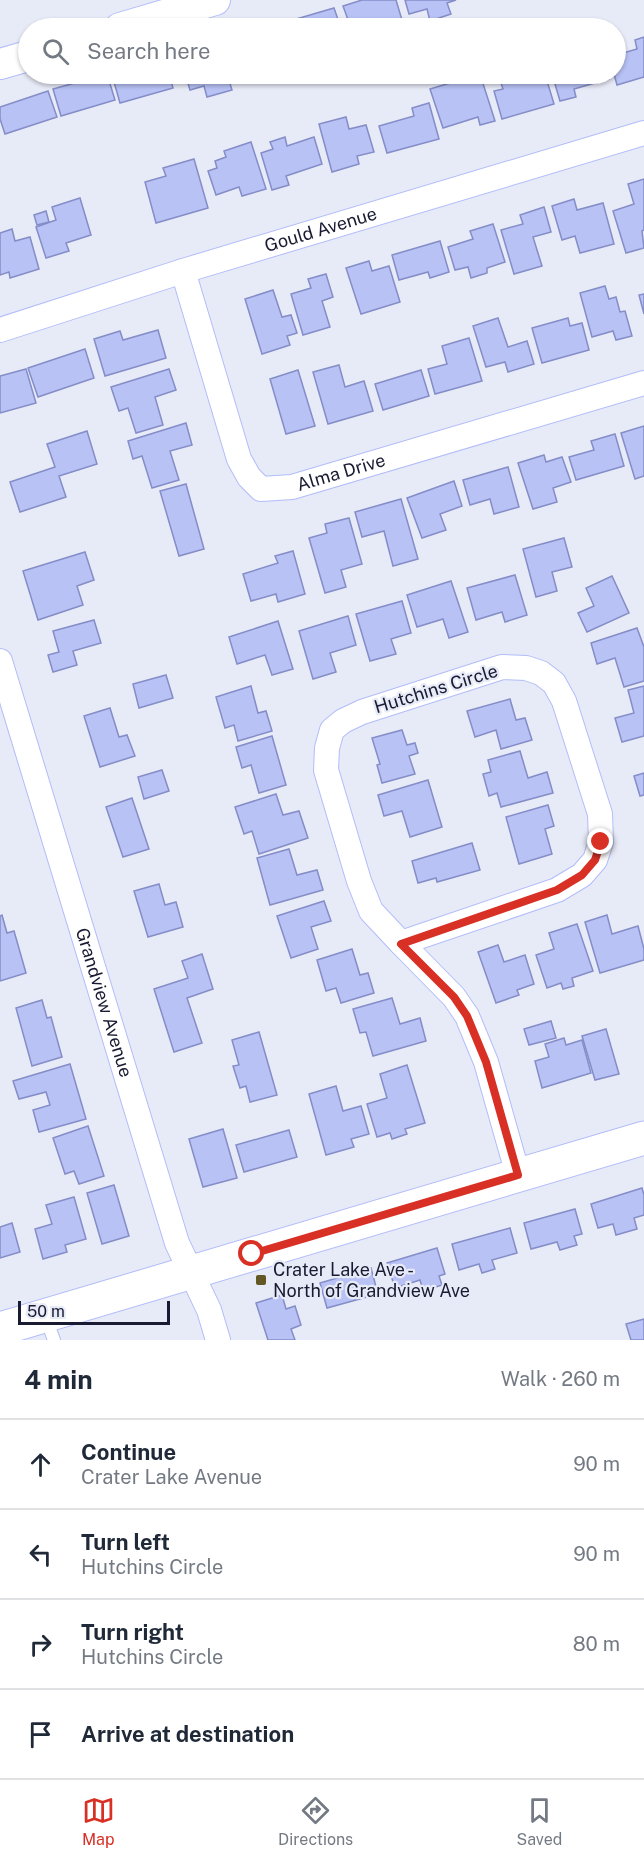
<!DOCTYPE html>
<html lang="en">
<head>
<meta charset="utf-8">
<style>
  :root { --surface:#fff; --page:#f6f6f7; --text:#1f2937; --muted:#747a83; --line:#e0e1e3; --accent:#d93025 }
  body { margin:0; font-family:"Public Sans",sans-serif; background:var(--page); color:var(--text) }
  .scale { position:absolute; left:18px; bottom:15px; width:152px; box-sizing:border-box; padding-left:6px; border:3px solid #181b31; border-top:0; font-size:16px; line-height:21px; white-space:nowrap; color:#181b31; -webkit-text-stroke:4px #e7eaf7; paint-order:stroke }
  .stop { position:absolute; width:18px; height:18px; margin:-14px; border:4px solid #d93025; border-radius:50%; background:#fff }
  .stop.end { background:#d93025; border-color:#fff; box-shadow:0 2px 6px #0008 }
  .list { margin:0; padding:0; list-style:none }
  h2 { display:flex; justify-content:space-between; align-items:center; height:78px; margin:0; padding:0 24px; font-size:26px }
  h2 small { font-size:20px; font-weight:400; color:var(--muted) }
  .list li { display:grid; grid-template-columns:39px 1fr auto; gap:18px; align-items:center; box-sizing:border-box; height:90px; padding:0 24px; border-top:2px solid var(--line) }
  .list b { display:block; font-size:22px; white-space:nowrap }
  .list p { margin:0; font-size:20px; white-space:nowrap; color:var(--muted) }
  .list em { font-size:20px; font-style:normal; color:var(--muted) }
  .icon { flex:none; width:33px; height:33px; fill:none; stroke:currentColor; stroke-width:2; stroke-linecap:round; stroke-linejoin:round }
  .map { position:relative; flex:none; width:644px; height:1340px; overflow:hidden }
  .search { position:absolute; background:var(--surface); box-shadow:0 2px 4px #0004; left:18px; right:18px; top:18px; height:66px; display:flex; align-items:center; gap:15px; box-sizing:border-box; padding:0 21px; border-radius:33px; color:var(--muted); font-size:22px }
  .sheet { height:438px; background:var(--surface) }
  nav { display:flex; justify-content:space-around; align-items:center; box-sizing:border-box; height:84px; border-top:2px solid var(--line); background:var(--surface); font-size:16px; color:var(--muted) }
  nav a { display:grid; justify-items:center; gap:3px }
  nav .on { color:var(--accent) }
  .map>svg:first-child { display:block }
</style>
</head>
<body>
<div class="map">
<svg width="644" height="1340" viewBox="0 0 644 1340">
  <rect width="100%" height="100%" fill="#e7eaf7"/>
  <g fill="#b8c2f5" stroke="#848dc7" stroke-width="1.5">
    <polygon points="362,0 396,0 402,20 384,26 385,28 351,28 343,6"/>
    <polygon points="405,0 456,0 447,3 451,14 430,21 427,9 409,14"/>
    <polygon points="334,8 341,28 288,28 286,22"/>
    <polygon points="279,23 280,28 258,28"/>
    <polygon points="644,37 644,77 617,85 614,74 616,74 616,55 637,49 635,40"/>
    <polygon points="107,74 115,100 61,116 53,89"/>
    <polygon points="118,74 169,74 173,88 120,103 112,75"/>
    <polygon points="175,74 227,74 232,90 207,97 204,86 190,90 187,80 178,83"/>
    <polygon points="480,74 495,121 480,125 478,117 443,128 430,89"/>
    <polygon points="520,74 545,74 554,104 502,119 494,91 503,89 500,80"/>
    <polygon points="552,74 607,74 609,79 574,89 576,97 560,101"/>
    <polygon points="48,91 57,117 5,134 0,119 0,107"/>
    <polygon points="429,103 439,139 387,153 379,126 414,116 412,108"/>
    <polygon points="346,117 349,129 366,125 374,152 357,156 359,164 332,172 319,124"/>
    <polygon points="285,137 287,146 314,137 322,164 286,176 289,185 272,190 261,153 273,149 270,142"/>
    <polygon points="251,142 266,189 242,196 239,187 216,195 208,171 217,168 215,161 226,157 224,151"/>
    <polygon points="194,159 208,208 156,223 145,182 166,176 163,168"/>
    <polygon points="644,179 644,230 642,231 644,248 626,253 613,211 634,204 628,184"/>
    <polygon points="80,198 91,235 66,243 69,251 46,258 36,227 56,220 52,207"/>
    <polygon points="574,199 577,210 603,203 614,244 580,253 575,236 562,240 552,206"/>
    <polygon points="544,207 551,232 533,237 542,266 514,274 501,230 523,224 520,215"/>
    <polygon points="46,211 49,222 37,225 34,215"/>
    <polygon points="493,224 505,262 487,268 487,273 471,278 468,267 455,270 448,247 473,239 470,231"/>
    <polygon points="12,229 15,241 30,237 39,269 10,278 9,272 0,275 0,233"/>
    <polygon points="440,241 449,272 430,278 428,272 399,280 392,255"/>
    <polygon points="369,261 372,271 389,266 400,302 361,314 346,268"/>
    <polygon points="326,274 333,297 322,301 330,327 303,335 291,294 311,288 308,279"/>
    <polygon points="605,286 609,299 616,297 620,312 625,311 632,336 616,340 613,331 592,337 580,293"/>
    <polygon points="273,290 282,317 291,315 297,333 287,336 290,345 262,354 245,299"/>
    <polygon points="644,294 644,314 639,295"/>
    <polygon points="498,318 508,347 527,341 534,364 508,372 505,362 486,367 473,326"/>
    <polygon points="568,318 570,326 582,323 589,350 542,363 532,328"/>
    <polygon points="158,330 166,358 105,376 94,339 120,331 123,340"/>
    <polygon points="469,338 482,381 435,394 428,369 447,364 442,346"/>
    <polygon points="85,349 94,378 38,397 28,368"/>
    <polygon points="339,365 345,387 364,381 373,411 328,424 313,372"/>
    <polygon points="26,369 36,403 0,413 0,376"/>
    <polygon points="169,369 176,390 155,397 163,425 136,433 128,408 119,411 111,387"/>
    <polygon points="298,370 315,426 286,434 270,379"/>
    <polygon points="421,370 429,396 383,410 375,384"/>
    <polygon points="186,423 192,445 170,451 179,480 152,488 142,456 133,459 128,441"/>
    <polygon points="644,426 644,476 635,479 621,433"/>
    <polygon points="87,431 97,464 59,476 66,497 20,512 10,482 55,467 47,444"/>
    <polygon points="615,434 624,466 576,480 569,457 594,450 591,441"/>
    <polygon points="544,455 546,462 562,457 571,482 553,488 557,502 533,509 518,463"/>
    <polygon points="508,467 519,507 494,514 490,499 470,505 463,480"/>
    <polygon points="454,481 462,506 440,514 446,530 422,538 407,498"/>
    <polygon points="186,484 204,549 179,556 160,491"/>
    <polygon points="401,499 418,559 393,566 384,531 362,537 355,512"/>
    <polygon points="349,518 362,564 341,570 346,587 325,593 309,538 327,533 325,524"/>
    <polygon points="564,538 572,567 552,572 557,591 536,597 523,549"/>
    <polygon points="293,551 305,594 278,602 276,594 251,601 243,574 278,563 275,556"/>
    <polygon points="85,552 94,580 77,586 83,605 38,620 23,571"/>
    <polygon points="515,575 527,615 505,622 502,612 476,620 467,588"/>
    <polygon points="612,576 629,613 587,632 578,613 594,606 586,588"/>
    <polygon points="451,581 468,632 449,638 443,619 417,627 407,595"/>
    <polygon points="402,601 411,633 391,639 396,654 370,661 356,614"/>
    <polygon points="348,616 356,645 330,653 336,672 313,679 299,631"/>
    <polygon points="94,620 101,643 73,651 77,665 53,672 48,655 59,652 53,631"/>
    <polygon points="278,621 293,669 272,675 265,655 237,664 229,637"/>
    <polygon points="637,628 644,647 644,681 624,687 615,658 597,664 591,643"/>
    <polygon points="166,675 173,698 139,708 133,684"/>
    <polygon points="251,686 258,713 266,711 272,731 238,741 234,725 225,728 216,697"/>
    <polygon points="644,686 644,736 622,742 615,718 634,713 628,690"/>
    <polygon points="510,699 516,720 525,718 532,740 501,749 496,730 475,737 467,711"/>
    <polygon points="110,708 119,737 127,735 135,756 100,767 84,716"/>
    <polygon points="402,730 407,745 415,743 418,753 409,756 415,774 382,783 377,765 380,764 372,738"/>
    <polygon points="272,736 286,785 259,793 251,765 242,768 236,747"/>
    <polygon points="520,751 528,778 547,772 553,793 501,807 497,793 489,796 483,774 491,772 488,760"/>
    <polygon points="162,770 169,791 144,799 138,777"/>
    <polygon points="644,773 644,795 640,796 634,776"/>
    <polygon points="428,780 442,827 410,837 402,811 384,816 378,795"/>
    <polygon points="276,794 283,815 299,811 308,838 259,854 252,831 244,834 235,807"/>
    <polygon points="132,798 149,849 123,857 106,807"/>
    <polygon points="548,805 554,826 545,829 552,854 519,864 506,817"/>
    <polygon points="472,843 480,870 437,882 436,878 418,883 412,861"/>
    <polygon points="289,849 297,875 317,870 323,890 270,905 257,858"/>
    <polygon points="159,884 165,905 176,902 183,927 148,937 134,891"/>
    <polygon points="324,901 331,921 311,927 318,949 291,958 277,916"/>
    <polygon points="2,915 7,933 14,931 26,973 0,981 0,916"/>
    <polygon points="607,915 612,934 638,926 644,949 644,960 600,973 585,922"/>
    <polygon points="577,924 593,971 572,978 574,986 563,989 561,983 547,988 536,955 554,949 549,933"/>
    <polygon points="498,945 504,962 525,955 534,984 517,990 519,995 496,1003 478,952"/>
    <polygon points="352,949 360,975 368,973 374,993 341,1003 336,988 326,991 317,960"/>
    <polygon points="202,954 213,989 187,998 202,1043 174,1052 154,989 188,978 182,961"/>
    <polygon points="392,998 400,1024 420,1018 426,1041 373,1056 366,1032 360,1033 353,1009"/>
    <polygon points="42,1000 47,1018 51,1017 62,1057 32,1066 16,1008"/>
    <polygon points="551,1021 556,1038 529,1045 524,1029"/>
    <polygon points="606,1029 619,1074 595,1080 582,1036"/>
    <polygon points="259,1032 277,1095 250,1102 246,1086 240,1088 233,1066 239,1065 232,1040"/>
    <polygon points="564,1038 566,1045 582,1040 591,1073 542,1088 535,1061 549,1057 545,1044"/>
    <polygon points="70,1064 86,1119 39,1132 33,1110 50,1105 46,1092 19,1099 13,1081"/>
    <polygon points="407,1065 425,1123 405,1129 407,1134 392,1139 390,1133 377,1137 367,1104 387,1098 380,1074"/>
    <polygon points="336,1086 343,1111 361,1106 369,1134 351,1139 354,1147 326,1155 309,1094"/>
    <polygon points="88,1126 104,1176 79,1184 74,1171 65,1174 53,1138"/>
    <polygon points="223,1129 237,1178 203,1187 189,1139"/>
    <polygon points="289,1130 297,1157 244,1172 236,1145"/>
    <polygon points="114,1185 129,1236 102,1244 87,1193"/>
    <polygon points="642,1188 644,1195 644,1215 634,1218 637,1229 616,1235 613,1224 598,1228 591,1204"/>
    <polygon points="74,1197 86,1239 65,1245 67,1252 43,1259 35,1229 52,1224 46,1205"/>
    <polygon points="575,1209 582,1234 574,1236 577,1245 560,1250 557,1242 531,1249 524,1223"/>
    <polygon points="12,1223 20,1252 0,1258 0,1227"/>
    <polygon points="510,1228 517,1253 492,1260 495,1269 482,1273 479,1264 459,1270 452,1244"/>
    <polygon points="437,1248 445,1274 439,1276 442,1285 423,1291 420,1280 395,1288 387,1263"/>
    <polygon points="371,1268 378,1294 327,1308 320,1283"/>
    <polygon points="282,1295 286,1309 295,1306 301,1325 291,1329 295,1340 268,1340 256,1303"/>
    <polygon points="644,1319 644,1340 631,1340 626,1324"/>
  </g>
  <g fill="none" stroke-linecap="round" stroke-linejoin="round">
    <g stroke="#b2bdf9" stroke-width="14">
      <polyline id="service" points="45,1316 54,1340"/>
    </g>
    <g stroke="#b2bdf9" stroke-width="26">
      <g id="minor">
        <path id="s1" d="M183,271L239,459L249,477L261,489L292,487L644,383"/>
        <path id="s2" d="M0,330L183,271L644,133"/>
        <path id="s3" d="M0,661L177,1243L209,1310L218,1340"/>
        <polygon points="502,667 526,668 541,673 554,683 564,701 600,814 601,842 595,860 582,875 557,890 401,943 371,911 359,881 326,770 327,748 332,730 343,721 362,712"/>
        <polyline points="401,943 454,997 467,1016 486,1062 518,1175"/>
      </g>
    </g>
    <g stroke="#b2bdf9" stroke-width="32">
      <g id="tertiary">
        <polyline points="120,28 215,0"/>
        <polyline points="0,64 28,56"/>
      </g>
    </g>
    <g stroke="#b2bdf9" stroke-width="35">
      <polyline id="secondary" points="0,1329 644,1138"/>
    </g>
    <use href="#service" stroke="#fff" stroke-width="12"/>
    <use href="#minor" stroke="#fff" stroke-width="24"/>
    <use href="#tertiary" stroke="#fff" stroke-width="30"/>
    <use href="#secondary" stroke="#fff" stroke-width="33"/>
  </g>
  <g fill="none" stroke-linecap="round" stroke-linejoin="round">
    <polyline stroke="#d93025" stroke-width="8" points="252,1254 518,1175 486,1062 467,1016 454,997 401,944 557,890 582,875 595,860 601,842"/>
  </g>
  <rect fill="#635724" stroke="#e7eaf7" stroke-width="2" x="255" y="1274" width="12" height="12" rx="3"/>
  <g text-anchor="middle" stroke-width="4.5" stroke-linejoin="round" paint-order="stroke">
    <g font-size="18" fill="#181b31" stroke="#e7eaf7">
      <text dy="6" stroke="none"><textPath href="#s2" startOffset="336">Gould Avenue</textPath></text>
      <text dy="6" stroke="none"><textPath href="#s1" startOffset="316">Alma Drive</textPath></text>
      <text transform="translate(436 689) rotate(-17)" y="6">Hutchins Circle</text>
      <text dy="6" stroke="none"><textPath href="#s3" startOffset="357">Grandview Avenue</textPath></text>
    </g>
    <g font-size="18" fill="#181b31" stroke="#e7eaf7" text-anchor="start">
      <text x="273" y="1276">Crater Lake Ave -<tspan x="273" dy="21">North of Grandview Ave</tspan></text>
    </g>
  </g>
</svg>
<div class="scale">50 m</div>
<div class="stop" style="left:252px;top:1254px"></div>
<div class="stop end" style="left:601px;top:842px"></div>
<div class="search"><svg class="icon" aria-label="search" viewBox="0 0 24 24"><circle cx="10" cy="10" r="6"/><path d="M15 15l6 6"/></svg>Search here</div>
</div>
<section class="sheet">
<h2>4 min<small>Walk · 260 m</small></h2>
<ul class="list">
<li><svg class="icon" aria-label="ahead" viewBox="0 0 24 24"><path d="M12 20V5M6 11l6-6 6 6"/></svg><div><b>Continue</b><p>Crater Lake Avenue</p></div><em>90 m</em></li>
<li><svg class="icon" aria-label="left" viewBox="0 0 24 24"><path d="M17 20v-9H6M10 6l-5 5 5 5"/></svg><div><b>Turn left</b><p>Hutchins Circle</p></div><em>90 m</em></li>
<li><svg class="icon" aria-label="right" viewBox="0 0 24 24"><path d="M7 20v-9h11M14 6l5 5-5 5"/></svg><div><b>Turn right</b><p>Hutchins Circle</p></div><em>80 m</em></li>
<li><svg class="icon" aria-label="arrive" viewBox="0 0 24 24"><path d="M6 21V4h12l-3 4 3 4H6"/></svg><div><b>Arrive at destination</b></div></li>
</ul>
</section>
<nav>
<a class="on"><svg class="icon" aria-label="map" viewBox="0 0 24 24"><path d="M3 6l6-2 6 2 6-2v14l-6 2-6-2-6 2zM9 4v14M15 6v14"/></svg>Map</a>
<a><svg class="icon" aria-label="directions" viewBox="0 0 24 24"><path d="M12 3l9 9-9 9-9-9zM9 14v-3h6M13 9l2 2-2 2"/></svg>Directions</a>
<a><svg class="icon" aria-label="saved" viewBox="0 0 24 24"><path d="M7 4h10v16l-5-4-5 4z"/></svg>Saved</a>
</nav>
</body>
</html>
